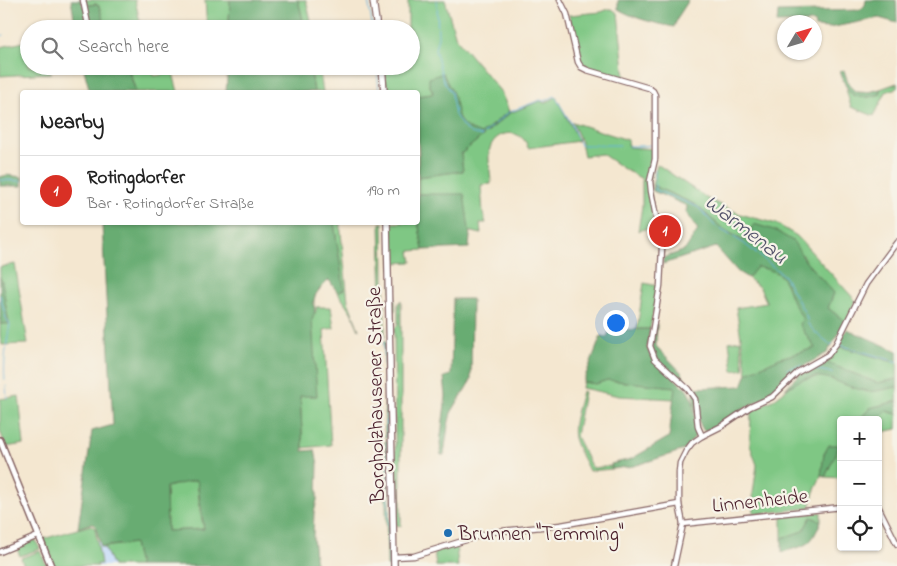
<!DOCTYPE html>
<html lang="en">
<head>
<meta charset="utf-8">
<style>
  :root { --surface:#fff; --page:#f6f6f6; --text:#222; --muted:#767676; --line:#e0e0e0; --accent:#d93025 }
  body { margin:0; font-family:"Indie Flower",sans-serif; background:var(--page); color:var(--text) }
  .controls { position:absolute; right:15px; bottom:15px; display:grid; overflow:hidden; border-radius:5px; box-shadow:0 1px 4px #0004 }
  .controls button { width:45px; height:45px; display:grid; place-items:center; padding:0; border:0; border-bottom:1px solid var(--line); background:var(--surface); color:var(--text); font:25px sans-serif }
  .compass { position:absolute; left:777px; top:15px; width:45px; height:45px; border-radius:50%; background:var(--surface); box-shadow:0 1px 4px #0004; rotate:52deg }
  .you { position:absolute; left:615px; top:322px; width:18px; height:18px; margin:-12px; border:4px solid #fff; border-radius:50%; background:#1a73e8; box-shadow:0 0 0 8px #1a73e833 }
  .badge { display:grid; place-items:center; width:32px; height:32px; border-radius:50%; background:var(--accent); color:#fff; font-size:16px; font-weight:700 }
  .pin { position:absolute; translate:-50% -50%; border:2px solid #fff; box-shadow:0 1px 5px #0006 }
  .list { margin:0; padding:0; list-style:none }
  h2 { display:flex; justify-content:space-between; align-items:center; height:65px; margin:0; padding:0 20px; font-size:21px }
  h2 small { font-size:16px; font-weight:400; color:var(--muted) }
  .list li { display:grid; grid-template-columns:32px 1fr auto; gap:15px; align-items:center; box-sizing:border-box; height:70px; padding:0 20px; border-top:1px solid var(--line) }
  .list b { display:block; font-size:19px; white-space:nowrap }
  .list p { margin:0; font-size:16px; white-space:nowrap; color:var(--muted) }
  .list em { font-size:16px; font-style:normal; color:var(--muted) }
  .icon { flex:none; width:28px; height:28px; fill:none; stroke:currentColor; stroke-width:2; stroke-linecap:round; stroke-linejoin:round }
  .map { position:relative; flex:none; width:897px; height:566px; overflow:hidden }
  .search { position:absolute; background:var(--surface); box-shadow:0 1px 4px #0004; left:20px; top:20px; width:400px; height:55px; display:flex; align-items:center; gap:12px; box-sizing:border-box; padding:0 18px; border-radius:28px; color:var(--muted); font-size:19px }
  .panel { position:absolute; background:var(--surface); box-shadow:0 1px 4px #0004; left:20px; top:90px; width:400px; height:135px; border-radius:5px }
  .map>svg:first-child { display:block }
</style>
</head>
<body>
<div class="map">
<svg width="897" height="566" viewBox="0 0 897 566">
  <rect width="100%" height="100%" fill="#f7f3e8"/>
  <filter id="ink" filterUnits="userSpaceOnUse"><feTurbulence type="fractalNoise" baseFrequency=".02" numOctaves="2"/><feDisplacementMap in="SourceGraphic" scale="10" xChannelSelector="R" yChannelSelector="G"/><feConvolveMatrix kernelMatrix="1 2 1 2 8 2 1 2 1" color-interpolation-filters="sRGB"/></filter>
  <filter id="wash" filterUnits="userSpaceOnUse"><feTurbulence type="fractalNoise" baseFrequency=".0096" numOctaves="4" result="noise"/><feDisplacementMap in="SourceGraphic" scale="20" xChannelSelector="R" yChannelSelector="G"/><feGaussianBlur stdDeviation="1.12" result="paint"/><feColorMatrix in="noise" values="0 0 0 0 0 0 0 0 0 0 0 0 0 0 0 0 0 1.4 0 .05"/><feComposite in="paint" operator="in"/></filter>
  <g filter="url(#wash)">
    <rect width="100%" height="100%" fill="#f4e7d0"/>
    <polygon fill="#c7ddf9" points="97,538 101,547 104,547 113,566 98,566 97,564 101,563"/>
    <g fill="#7fc784" stroke="#647358">
      <polygon points="85,0 135,0 140,22 143,22 144,29 106,29 99,6 96,4 86,5"/>
      <polygon points="205,0 230,0 229,23 218,24 218,29 207,29"/>
      <polygon points="298,0 306,0 313,29 305,29"/>
      <polygon points="408,0 445,0 456,38 501,92 509,111 481,134 470,130 462,124 456,112 454,99 443,73 429,84 433,92 432,94 418,96 418,92 387,92 384,66 411,66 411,29 408,29"/>
      <path d="M609,9H612L618,13L625,78C611,75 588,74 580,61L569,15L601,12Z"/>
      <polygon points="29,41 29,66 50,66 51,73 0,76 0,47"/>
      <polygon points="125,66 152,66 154,76 173,73 178,92 136,92 129,69"/>
      <polygon points="310,66 319,66 323,92 314,92"/>
      <path d="M897,83V88L886,92L874,116L851,107L846,89C857,100 867,98 881,94L880,89Z"/>
      <path d="M556,97L579,141L528,148C523,128 496,129 490,148C487,158 491,173 491,184L481,185L483,213L486,223H480L481,234L468,231L464,195L418,194V177L463,171L461,154L510,113L540,101L545,103Z"/>
      <polygon points="572,122 628,140 628,147 652,149 652,162 649,181 653,213 652,218 653,227 638,231 642,206 642,179 624,169 602,154 584,156 580,139"/>
      <polygon points="657,164 708,199 740,214 777,224 797,236 856,301 846,322 828,308 834,293 806,262 803,255 744,241 722,228 696,205 652,185"/>
      <polygon points="418,221 423,250 410,251 412,262 394,263 395,310 392,312 391,223 418,222"/>
      <polygon points="334,223 340,223 348,301 359,330 351,312 338,293 344,289"/>
      <polygon points="380,223 383,223 385,337 383,338"/>
      <polygon points="15,264 28,344 2,345 0,337 0,324 9,323 0,277 0,267"/>
      <path d="M757,267C782,272 783,275 791,297C794,305 799,312 803,319L799,324L815,348L780,358L747,373L736,308L767,303L760,288L748,278Z"/>
      <polygon points="644,283 658,286 650,329 637,329"/>
      <polygon points="401,300 401,526 396,525 394,329 398,324 398,304"/>
      <polygon points="316,307 331,307 334,328 324,330 331,445 303,448 300,395 316,396 312,319 316,311"/>
      <polygon points="740,340 744,369 733,371 729,342"/>
      <polygon points="384,341 386,341 388,437 385,438"/>
      <polygon points="838,346 897,363 897,379 877,383 823,361 831,355"/>
      <polygon points="823,376 868,392 897,387 897,401 870,408 859,420 841,420 841,478 825,477 839,446 829,446 824,454 821,476 814,492 810,508 754,514 753,493 757,465 750,445 751,410 773,400 799,380"/>
      <polygon points="607,380 675,387 674,399 619,396 582,388 583,382 596,384"/>
      <path d="M582,391L584,392L576,436L592,468L611,466L612,469L589,471C584,460 577,449 574,438C571,424 579,405 582,391Z"/>
      <polygon points="19,396 24,444 6,447 0,431 0,399"/>
      <polygon points="885,411 897,414 897,429 878,433 878,420"/>
      <polygon points="385,441 388,441 390,566 387,566"/>
      <polygon points="197,479 200,510 204,529 167,531 166,487"/>
      <polygon points="821,512 821,521 811,517 803,531 782,538 782,517"/>
      <polygon points="91,525 95,528 101,564 97,564 98,566 54,566 43,539"/>
      <polygon points="34,540 36,541 40,549 20,556 16,547"/>
      <polygon points="134,543 139,566 113,566 104,547"/>
      <polygon points="456,545 458,566 436,566 434,552"/>
      <polygon points="40,551 47,566 24,566 21,558"/>
    </g>
    <g fill="#67ac72" stroke="#58664e" fill-rule="evenodd">
      <polygon points="71,0 81,0 83,6 96,4 99,6 106,29 76,29"/>
      <polygon points="230,0 298,0 305,29 218,29 218,24 229,23"/>
      <path d="M618,0H689L678,17L674,27C654,23 635,19 618,9Z"/>
      <polygon points="866,0 896,0 897,23 879,18 829,28 815,27 814,22 777,23 778,12 860,10 865,5"/>
      <polygon points="83,66 125,66 128,69 136,92 90,92"/>
      <polygon points="228,66 310,66 314,92 226,92"/>
      <path d="M844,70C851,93 855,96 880,89L881,94C854,102 848,96 840,71Z"/>
      <path d="M443,73C445,80 449,85 452,91C461,115 451,123 481,134L509,111L510,113L461,154L463,171L418,177V154H419L418,144V96L432,94L433,92L429,84V78Z"/>
      <polygon points="7,175 22,177 22,186 0,186 0,177"/>
      <path d="M652,185L696,205L722,228L743,241L754,224L774,230L793,241L806,262L834,293L828,308L846,322L827,353L797,370L771,395L749,406L720,425L704,431C697,422 692,400 695,388L742,386L747,373L780,358L815,348L799,324L803,319C799,312 794,305 791,297C783,275 782,272 757,267L748,278L738,272L716,247L663,264V258L685,250L698,230L686,212L687,206L653,191Z"/>
      <polygon points="418,194 464,194 470,236 469,248 423,250 418,221"/>
      <path d="M105,222L334,223L344,289L338,293L329,280C324,285 315,292 314,300C313,309 317,309 312,320L317,396H300L303,451L315,450L318,464L317,500L314,513L313,537L316,566H139L134,543L101,547L95,525L92,523L78,528L92,431L113,425L102,225ZM197,480L204,529L167,531L166,487Z"/>
      <polygon points="0,277 2,281 9,324 0,324"/>
      <polygon points="453,299 472,299 471,380 451,413 448,426 444,455 441,455 440,443 446,396 444,377 451,375"/>
      <polygon points="655,324 657,324 656,346 682,373 689,388 656,358 651,346"/>
      <polygon points="650,329 647,347 650,355 687,390 693,401 697,434 684,450 634,466 612,469 611,464 631,459 669,437 675,387 607,380 596,384 583,382 601,336 607,337 610,330"/>
      <polygon points="847,329 897,351 897,363 838,346"/>
      <path d="M823,361L877,383L897,379V387C888,388 875,393 866,391C830,384 824,364 785,389L800,373Z"/>
      <polygon points="897,401 897,414 886,411 878,420 859,420 870,408"/>
      <polygon points="841,443 825,477 821,476 824,454 829,445 839,445"/>
      <path d="M811,517L821,521C811,546 808,545 782,552V538L803,531Z"/>
    </g>
    <g fill="none" stroke-linecap="round" stroke-linejoin="round">
      <g stroke="#65b2de" stroke-width="1">
        <polyline points="368,0 373,29"/>
        <polyline points="437,0 438,37 435,49 443,80 451,92 455,115 463,127 471,133 481,136 509,112 540,100 545,101 555,96 571,123 580,145 620,145"/>
        <polyline points="0,36 4,35"/>
        <polyline points="377,66 379,92"/>
        <polyline points="628,146 644,146 653,145 653,146"/>
        <polyline points="655,170 655,190 698,207 715,226 742,242 770,264 784,276 806,315 808,324 815,332 831,345 834,342"/>
        <polyline points="0,180 22,181"/>
        <path d="M0,295L6,318L10,324C7,343 3,361 5,380"/>
        <polyline points="384,342 387,437"/>
        <polyline points="840,345 897,362"/>
        <polyline points="810,368 833,373"/>
        <polyline points="787,369 802,365"/>
        <polyline points="6,386 7,398"/>
        <polyline points="387,442 389,566"/>
      </g>
    </g>
  </g>
  <g filter="url(#ink)">
    <g fill="none" stroke-linecap="round" stroke-linejoin="round">
      <g stroke="#866565" stroke-width="7">
        <g id="minor">
          <polyline points="83,0 89,29"/>
          <polyline points="560,0 567,14 578,62 581,67 587,70 649,88 653,91 655,95 655,159 650,181 651,191 662,248 660,286 650,346 655,359 688,389 695,399 698,427 702,436"/>
          <polyline points="878,506 897,544"/>
          <polyline points="683,524 841,507"/>
          <polyline points="0,552 38,536"/>
          <polyline points="394,557 414,556 492,532 561,525 679,504"/>
          <polyline points="674,566 683,524 679,504 679,472 680,463 686,451 692,443 702,436 722,426 750,407 772,397 798,372 828,355 836,344 866,284 897,242"/>
        </g>
      </g>
      <g stroke="#866565" stroke-width="8">
        <polyline id="tertiary" points="0,440 51,566"/>
      </g>
      <g stroke="#866565" stroke-width="8">
        <g id="secondary">
          <polyline points="373,0 377,29"/>
          <polyline points="382,66 384,92"/>
          <polyline points="387,222 394,566"/>
        </g>
      </g>
      <use href="#minor" stroke="#fff" stroke-width="4.5"/>
      <use href="#tertiary" stroke="#fff" stroke-width="5"/>
      <use href="#secondary" stroke="#fff" stroke-width="5.5"/>
    </g>
  </g>
  <circle fill="#1f6fb2" stroke="#f7f3e8" stroke-width="2" cx="448" cy="533" r="5"/>
  <g text-anchor="middle" stroke-width="4.5" stroke-linejoin="round" paint-order="stroke">
    <g font-size="21" fill="#4a1f2b" stroke="#f7f3e8">
      <text transform="translate(375 395) rotate(-91)" y="7">Borgholzhausener Straße</text>
      <text transform="translate(760 500) rotate(-6)" y="7">Linnenheide</text>
    </g>
    <g font-size="21" fill="#4a1f2b" stroke="#f7f3e8" text-anchor="start">
      <text x="458" y="540">Brunnen "Temming"</text>
    </g>
    <g font-size="22" font-style="italic" fill="#53526a" stroke="#f7f3e8">
      <text transform="translate(747 228) rotate(38)" y="8">Warmenau</text>
    </g>
  </g>
</svg>
<div class="controls">
<button>+</button>
<button>−</button>
<button><svg class="icon" aria-label="locate" viewBox="0 0 24 24"><circle cx="12" cy="12" r="6"/><path d="M12 2v4M12 18v4M2 12h4M18 12h4"/></svg></button>
</div>
<svg class="compass" viewBox="-18 -18 36 36"><path d="M0-13l5 13h-10z" fill="#e53935"/><path d="M0 13l5-13h-10z" fill="#767676"/></svg>
<div class="you"></div>
<div class="pin badge" style="left:665px;top:231px">1</div>
<div class="search"><svg class="icon" aria-label="search" viewBox="0 0 24 24"><circle cx="10" cy="10" r="6"/><path d="M15 15l6 6"/></svg>Search here</div>
<section class="panel">
<h2>Nearby<small></small></h2>
<ul class="list">
<li><span class="badge">1</span><div><b>Rotingdorfer</b><p>Bar · Rotingdorfer Straße</p></div><em>190 m</em></li>
</ul>
</section>
</div>
</body>
</html>
